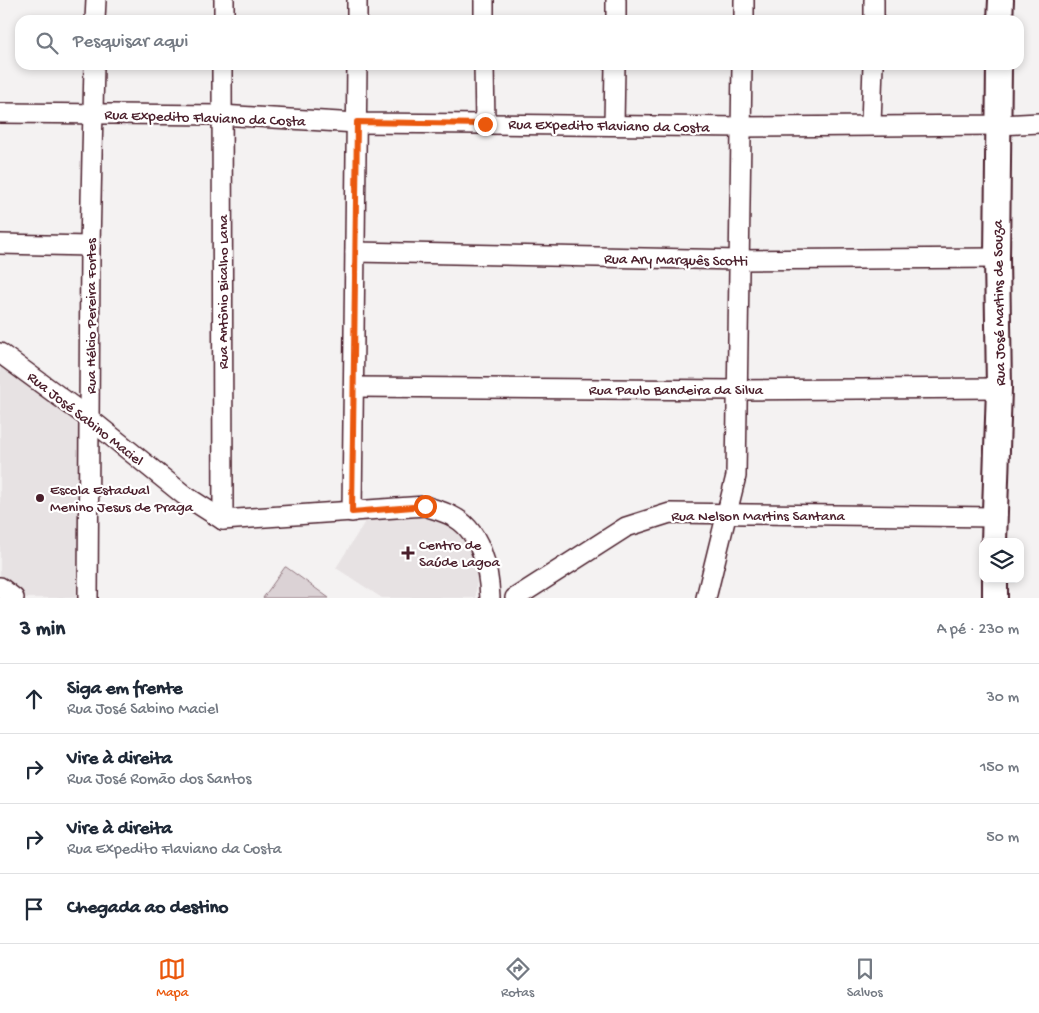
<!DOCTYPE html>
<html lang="pt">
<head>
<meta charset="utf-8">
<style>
  :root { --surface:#fff; --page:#f2f2f3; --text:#1f2937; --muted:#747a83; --line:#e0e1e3; --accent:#ea580c }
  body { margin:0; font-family:"Gochi Hand",sans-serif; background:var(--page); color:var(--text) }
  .controls { position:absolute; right:15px; bottom:15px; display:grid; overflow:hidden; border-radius:10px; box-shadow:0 2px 8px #0003 }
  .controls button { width:45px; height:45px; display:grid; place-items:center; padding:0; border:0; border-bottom:1px solid var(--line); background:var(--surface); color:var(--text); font:25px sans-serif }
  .stop { position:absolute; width:15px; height:15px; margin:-11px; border:4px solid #ea580c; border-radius:50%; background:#fff }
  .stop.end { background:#ea580c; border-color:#fff; box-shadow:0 1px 5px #0008 }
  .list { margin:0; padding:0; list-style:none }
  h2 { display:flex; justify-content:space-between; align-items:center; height:65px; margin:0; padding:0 20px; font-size:21px }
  h2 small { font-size:16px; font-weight:400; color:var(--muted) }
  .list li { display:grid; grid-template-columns:32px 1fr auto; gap:15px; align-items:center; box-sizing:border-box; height:70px; padding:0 20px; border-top:1px solid var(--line) }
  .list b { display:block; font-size:19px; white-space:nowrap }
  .list p { margin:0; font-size:16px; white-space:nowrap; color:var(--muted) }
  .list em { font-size:16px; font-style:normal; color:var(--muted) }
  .icon { flex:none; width:28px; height:28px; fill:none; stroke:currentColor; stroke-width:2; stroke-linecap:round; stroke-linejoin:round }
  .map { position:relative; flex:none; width:1039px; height:598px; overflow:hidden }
  .search { position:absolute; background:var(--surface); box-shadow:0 2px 8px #0003; left:15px; right:15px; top:15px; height:55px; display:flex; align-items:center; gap:12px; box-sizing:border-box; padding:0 18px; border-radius:15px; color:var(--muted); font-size:19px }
  .sheet { height:345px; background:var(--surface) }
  nav { display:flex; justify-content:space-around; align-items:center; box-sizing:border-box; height:70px; border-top:1px solid var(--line); background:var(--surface); font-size:14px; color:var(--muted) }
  nav a { display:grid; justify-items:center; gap:2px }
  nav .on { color:var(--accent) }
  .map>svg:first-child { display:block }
</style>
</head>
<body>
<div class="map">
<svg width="1039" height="598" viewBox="0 0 1039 598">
  <rect width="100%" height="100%" fill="#f4f2f2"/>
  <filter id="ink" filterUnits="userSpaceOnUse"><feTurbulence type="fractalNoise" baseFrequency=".02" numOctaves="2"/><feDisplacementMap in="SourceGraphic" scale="10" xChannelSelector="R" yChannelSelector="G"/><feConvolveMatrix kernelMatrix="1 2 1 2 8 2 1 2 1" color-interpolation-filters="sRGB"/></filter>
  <g filter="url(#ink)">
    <g fill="#e7e2e3">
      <polygon points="0,364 78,419 81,598 27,598 0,577"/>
      <polygon points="425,512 454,528 469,548 477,570 476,598 382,598 336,568 366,520 390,514"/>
    </g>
    <polygon fill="#dbd2d5" stroke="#927880" points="285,567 286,567 329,598 263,598"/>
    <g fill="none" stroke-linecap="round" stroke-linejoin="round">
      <g stroke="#4a1f2b" stroke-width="22">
        <g id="minor">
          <polyline points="484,0 484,20"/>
          <polyline points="95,20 96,0"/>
          <polyline points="224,20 224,0"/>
          <polyline points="357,20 357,0"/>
          <polyline points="616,20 616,0"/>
          <polyline points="744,20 744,0"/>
          <polyline points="874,20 874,0"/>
          <polyline points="222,65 223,520"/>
          <polyline points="484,65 485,124"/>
          <polyline points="0,113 221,115 357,123 485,124 741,127 998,125 1039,123"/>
          <polyline points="614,125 615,65"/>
          <polyline points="871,125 873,65"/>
          <polyline points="0,244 90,246"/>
          <polyline points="355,252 739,260 997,258"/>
          <path d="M0,353L90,419L184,495L223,520L425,506C433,509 442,511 450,515C481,529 489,569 490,598"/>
          <polyline points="354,387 737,390 999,388"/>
          <polyline points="352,512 357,65"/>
          <polyline points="0,587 14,598"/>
          <polyline points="88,598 90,246 94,65"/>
          <polyline points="515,598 626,527 670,513 994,517"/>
          <polyline points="706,598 736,476 742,65"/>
        </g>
      </g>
      <g stroke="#4a1f2b" stroke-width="28">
        <g id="tertiary">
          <polyline points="1000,20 1001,0"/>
          <polyline points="994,542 999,388 997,258 999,65"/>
          <polyline points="995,579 995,598"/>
        </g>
      </g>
      <use href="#minor" stroke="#fff" stroke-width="19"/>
      <use href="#tertiary" stroke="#fff" stroke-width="24"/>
    </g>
  </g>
  <g fill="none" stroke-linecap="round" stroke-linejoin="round" filter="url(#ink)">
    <polyline stroke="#ea580c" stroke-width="6" points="425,506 352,512 357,122 485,124"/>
  </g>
  <g fill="#4a1f2b" stroke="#fff" stroke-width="2">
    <circle cx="40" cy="498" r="5"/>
    <path d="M405.5 545.5h5v5h5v5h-5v5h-5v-5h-5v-5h5z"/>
  </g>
  <g text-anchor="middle" stroke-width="4.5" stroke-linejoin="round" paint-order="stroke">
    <g font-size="15" fill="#4a1f2b" stroke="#fff">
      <text transform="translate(205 117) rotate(2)" y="5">Rua Expedito Flaviano da Costa</text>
      <text transform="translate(609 125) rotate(1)" y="5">Rua Expedito Flaviano da Costa</text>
      <text transform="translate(676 259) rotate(1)" y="5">Rua Ary Marquês Scotti</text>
      <text transform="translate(222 292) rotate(-90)" y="5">Rua Antônio Bicalho Lana</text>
      <text transform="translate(998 303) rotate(-91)" y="5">Rua José Martins de Souza</text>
      <text transform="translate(90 316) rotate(-90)" y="5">Rua Hélcio Pereira Fortes</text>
      <text x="676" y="394">Rua Paulo Bandeira da Silva</text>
      <text transform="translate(86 418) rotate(38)" y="5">Rua José Sabino Maciel</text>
      <text x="758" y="520">Rua Nelson Martins Santana</text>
    </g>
    <g font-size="15" fill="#4a1f2b" stroke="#fff" text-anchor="start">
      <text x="50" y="494">Escola Estadual<tspan x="50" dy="17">Menino Jesus de Praga</tspan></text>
      <text x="419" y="549">Centro de<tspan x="419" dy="17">Saúde Lagoa</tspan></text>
    </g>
  </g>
</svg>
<div class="controls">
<button><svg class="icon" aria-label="layers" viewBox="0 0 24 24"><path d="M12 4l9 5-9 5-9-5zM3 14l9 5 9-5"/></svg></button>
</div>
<div class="stop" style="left:425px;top:506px"></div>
<div class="stop end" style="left:485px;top:124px"></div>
<div class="search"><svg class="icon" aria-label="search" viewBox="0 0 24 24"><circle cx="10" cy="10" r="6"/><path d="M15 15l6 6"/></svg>Pesquisar aqui</div>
</div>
<section class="sheet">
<h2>3 min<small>A pé · 230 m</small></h2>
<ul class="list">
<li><svg class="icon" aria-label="ahead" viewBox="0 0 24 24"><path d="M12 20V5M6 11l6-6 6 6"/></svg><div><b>Siga em frente</b><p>Rua José Sabino Maciel</p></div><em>30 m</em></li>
<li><svg class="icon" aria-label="right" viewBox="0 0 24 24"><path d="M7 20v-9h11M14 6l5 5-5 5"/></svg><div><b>Vire à direita</b><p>Rua José Romão dos Santos</p></div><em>150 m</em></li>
<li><svg class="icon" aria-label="right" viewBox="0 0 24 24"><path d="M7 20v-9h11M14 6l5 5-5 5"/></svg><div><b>Vire à direita</b><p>Rua Expedito Flaviano da Costa</p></div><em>50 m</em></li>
<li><svg class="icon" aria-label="arrive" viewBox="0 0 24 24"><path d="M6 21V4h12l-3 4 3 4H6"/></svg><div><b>Chegada ao destino</b></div></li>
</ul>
</section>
<nav>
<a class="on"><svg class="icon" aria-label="map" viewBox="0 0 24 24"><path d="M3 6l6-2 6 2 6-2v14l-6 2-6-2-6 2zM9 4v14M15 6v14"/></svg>Mapa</a>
<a><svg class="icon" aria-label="directions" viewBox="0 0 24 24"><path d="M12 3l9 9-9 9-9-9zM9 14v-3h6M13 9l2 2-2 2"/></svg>Rotas</a>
<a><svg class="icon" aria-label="saved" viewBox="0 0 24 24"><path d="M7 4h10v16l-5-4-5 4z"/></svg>Salvos</a>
</nav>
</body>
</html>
